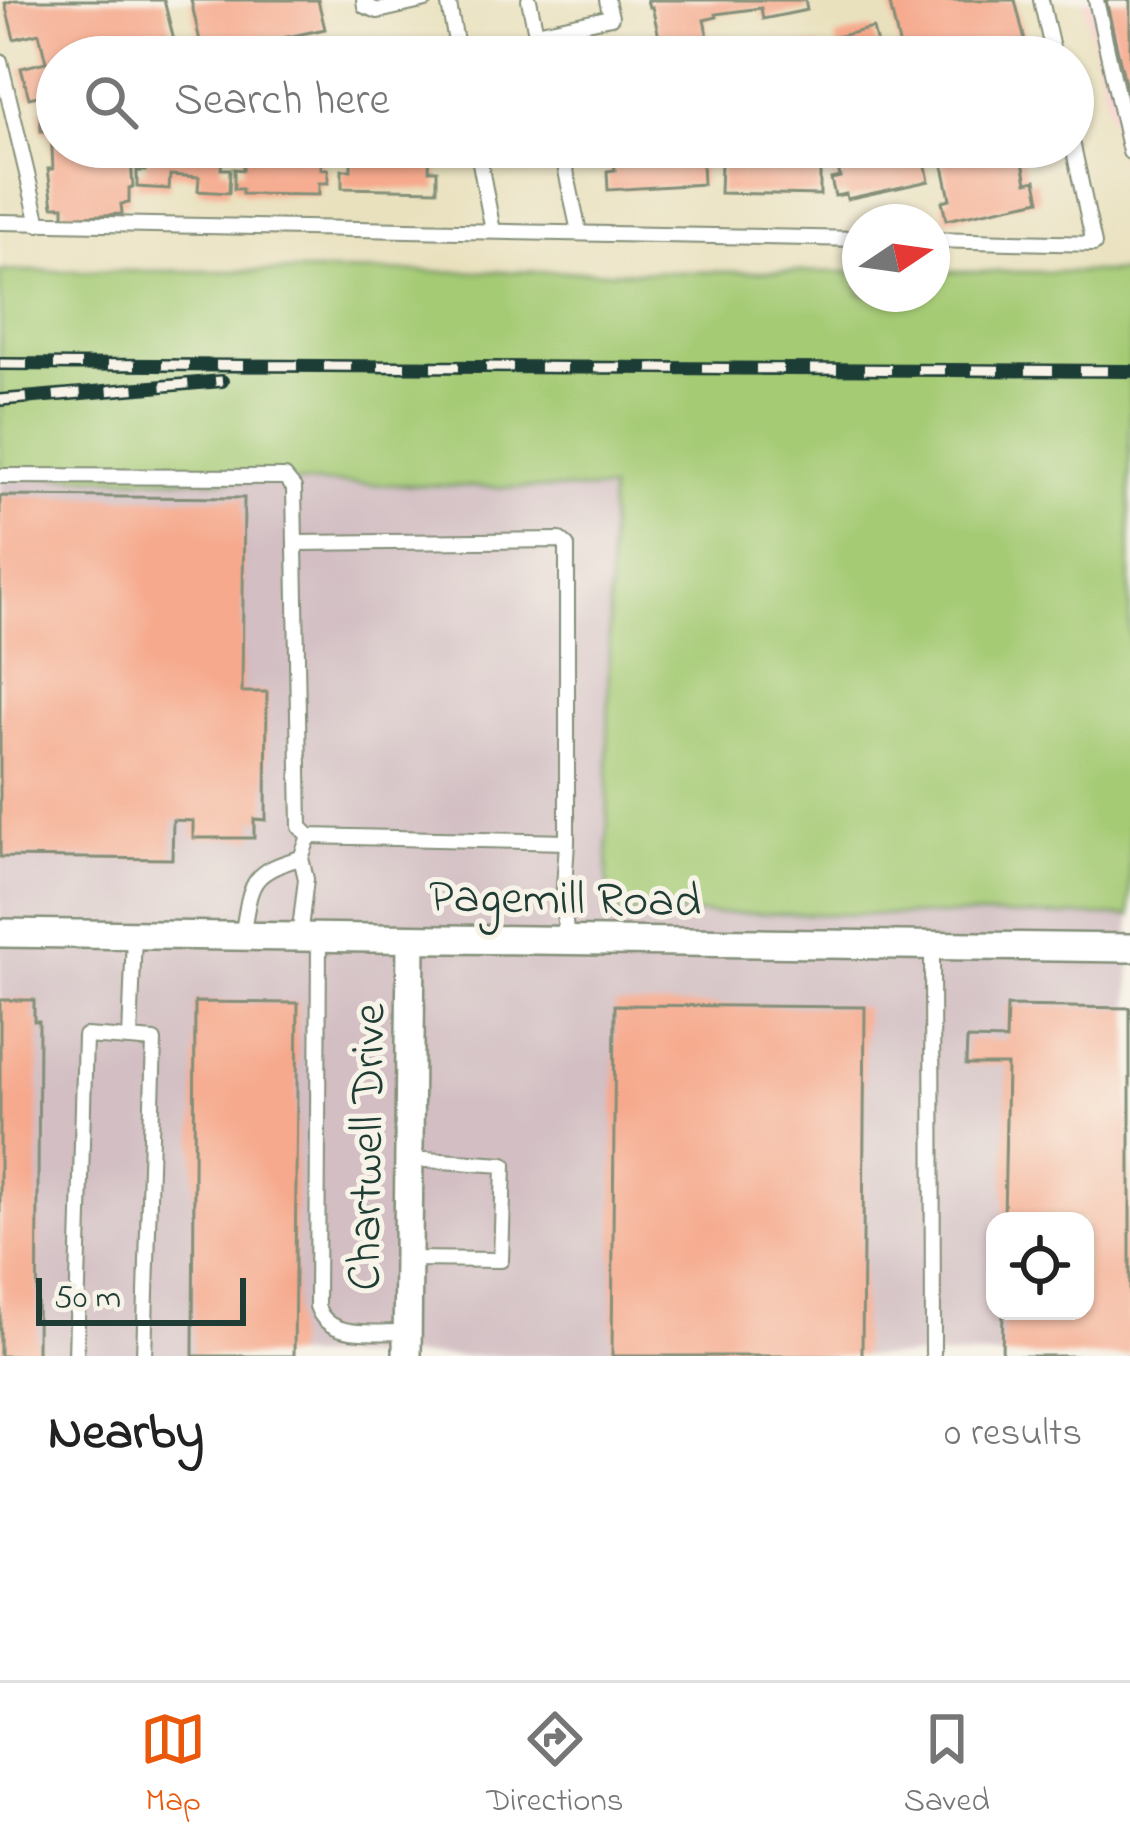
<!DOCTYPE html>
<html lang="en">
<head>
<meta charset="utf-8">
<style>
  :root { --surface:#fff; --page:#f2f2f2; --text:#222; --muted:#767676; --line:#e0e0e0; --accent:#ea580c }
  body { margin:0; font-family:"Indie Flower",sans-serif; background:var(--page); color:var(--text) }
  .controls { position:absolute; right:36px; bottom:36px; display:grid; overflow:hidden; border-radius:24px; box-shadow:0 3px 9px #0004 }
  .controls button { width:108px; height:108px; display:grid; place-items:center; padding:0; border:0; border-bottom:3px solid var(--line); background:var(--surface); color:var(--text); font:60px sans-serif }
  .compass { position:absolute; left:842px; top:204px; width:108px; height:108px; border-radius:50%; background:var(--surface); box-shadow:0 3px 9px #0004; rotate:77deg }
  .scale { position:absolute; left:36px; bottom:30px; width:210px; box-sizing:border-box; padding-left:12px; border:6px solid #1f3d34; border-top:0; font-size:33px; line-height:42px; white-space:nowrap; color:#1f3d34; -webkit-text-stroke:9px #f7f3e8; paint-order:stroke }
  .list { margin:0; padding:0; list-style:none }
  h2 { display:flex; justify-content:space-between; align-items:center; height:156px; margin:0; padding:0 48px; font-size:51px }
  h2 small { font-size:39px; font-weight:400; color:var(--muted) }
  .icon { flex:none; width:66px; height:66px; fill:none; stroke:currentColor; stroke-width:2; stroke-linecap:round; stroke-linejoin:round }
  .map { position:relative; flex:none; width:1130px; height:1356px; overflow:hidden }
  .search { position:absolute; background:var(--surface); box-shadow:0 3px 9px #0004; left:36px; right:36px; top:36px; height:132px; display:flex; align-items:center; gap:30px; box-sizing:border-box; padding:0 42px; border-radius:66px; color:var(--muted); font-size:45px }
  .sheet { height:324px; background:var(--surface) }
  nav { display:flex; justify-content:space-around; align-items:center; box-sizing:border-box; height:168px; border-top:3px solid var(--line); background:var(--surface); font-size:33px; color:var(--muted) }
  nav a { display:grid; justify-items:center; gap:6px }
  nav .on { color:var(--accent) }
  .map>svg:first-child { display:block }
</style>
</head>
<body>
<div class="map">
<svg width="1130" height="1356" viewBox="0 0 1130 1356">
  <rect width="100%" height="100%" fill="#f7f3e8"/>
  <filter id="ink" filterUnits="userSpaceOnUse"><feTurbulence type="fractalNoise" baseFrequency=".00833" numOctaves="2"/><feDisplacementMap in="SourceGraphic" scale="24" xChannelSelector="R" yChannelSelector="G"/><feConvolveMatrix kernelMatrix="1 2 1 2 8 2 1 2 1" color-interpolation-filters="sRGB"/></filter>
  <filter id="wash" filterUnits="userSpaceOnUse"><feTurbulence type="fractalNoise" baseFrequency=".004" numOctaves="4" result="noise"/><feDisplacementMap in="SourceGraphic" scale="48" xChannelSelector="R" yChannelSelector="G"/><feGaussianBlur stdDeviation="2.7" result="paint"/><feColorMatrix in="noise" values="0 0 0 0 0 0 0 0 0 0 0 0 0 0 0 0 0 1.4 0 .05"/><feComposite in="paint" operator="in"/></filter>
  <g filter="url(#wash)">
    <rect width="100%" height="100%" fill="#e9e1be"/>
    <polygon fill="#f7d0cd" points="1083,0 1130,0 1130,206"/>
    <path fill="#d2bec3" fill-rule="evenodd" d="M0,475L1130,503V1356H0ZM995,1221H1085V1311H995Z"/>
    <polygon fill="#a5cb75" stroke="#628454" stroke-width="3" points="0,271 860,272 860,294 932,294 932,272 1130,272 1130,916 607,913 610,490 0,475"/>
    <g id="blocks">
      <g fill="#f6a98c">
        <polygon points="15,0 164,0 178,57 57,57 57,147 130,147 133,187 129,188 129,203 121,204 122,214 64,217 64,206 53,206 48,169 53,169 51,131 41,131 40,109 55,109 51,93 29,98 21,68 46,62 39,33 14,39 5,3"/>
        <polygon points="191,0 318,0 325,29 203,55"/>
        <polygon points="647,0 805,0 807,10 763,19 761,8 716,14 717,17 704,20 709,42 684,47 682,36 660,41 652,7 649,7"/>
        <polygon points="889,0 1015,0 1028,53 1022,57 1004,57 1003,53 988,57 902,57"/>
        <polygon points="1106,0 1130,0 1130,96 1128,96"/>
        <polygon points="873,28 880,57 840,57 835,37"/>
        <polygon points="722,44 821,46 821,57 722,57"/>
        <polygon points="146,147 223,147 221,169 230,169 229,193 198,191 199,177 170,175 169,189 137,187 137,171 145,171"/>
        <polygon points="243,147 321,147 321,169 328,169 328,183 319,183 319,195 242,194 242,189 234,189 234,169 243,170"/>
        <polygon points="351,147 430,147 429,170 437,170 437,190 342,188 342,170 351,170"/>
        <polygon points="613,147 692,147 693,163 702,162 703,184 608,190 607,171 615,170"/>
        <polygon points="732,147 825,150 825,163 820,163 820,195 720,193 721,162 716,161 716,150"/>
        <polygon points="834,147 912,147 915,159 924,157 929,181 847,199 846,194 835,196 831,179 840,177"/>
        <polygon points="939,147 1020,147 1027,182 1036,180 1040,200 946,220 942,201 950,199"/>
        <polygon points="0,496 244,498 242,692 267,692 266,820 254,819 254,838 193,838 193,821 173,820 172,859 0,857"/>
        <polygon points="0,1000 34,1000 34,1021 39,1021 37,1356 0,1356"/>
        <polygon points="195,1002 298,1003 294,1356 193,1356"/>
        <polygon points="615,1005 865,1007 862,1356 612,1356"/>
        <polygon points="1007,1006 1130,1008 1130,1356 1002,1356 1003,1311 1085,1311 1085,1221 1004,1221 1007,1065 966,1065 967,1039 1006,1040"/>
      </g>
    </g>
  </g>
  <g filter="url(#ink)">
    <use href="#blocks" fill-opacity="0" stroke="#848f79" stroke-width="3"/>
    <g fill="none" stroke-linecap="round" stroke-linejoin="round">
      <g stroke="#848f79" stroke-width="18">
        <g id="lane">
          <polyline points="364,0 365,6 378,11 426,0"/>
          <polyline points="448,0 459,57"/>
          <polyline points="529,0 541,57"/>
          <polyline points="1041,0 1054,57"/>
          <polyline points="1096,0 1130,152"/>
          <polyline points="536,33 611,17 607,0"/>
          <polyline points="0,61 39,224"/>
          <polyline points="477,147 493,231"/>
          <polyline points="561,147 579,232"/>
          <polyline points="0,222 860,239"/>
          <polyline points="932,240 1094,244 1073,146"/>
          <polyline points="0,476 285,477 294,488 300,827 309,836 567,842"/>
          <polyline points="296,543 560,540 567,546 567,842 563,903 567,941"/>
          <polyline points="134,935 130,1039 154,1041 144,1356"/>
          <path d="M242,937C251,886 247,872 301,858"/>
          <polyline points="299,938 306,879 301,858 309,836"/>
          <path d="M319,938L317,1306C328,1341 376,1331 407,1332"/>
          <polyline points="932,945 933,1353"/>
          <polyline points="408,1259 501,1260 504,1165 410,1159"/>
          <polyline points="76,1356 85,1036 130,1039"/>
        </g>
      </g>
      <g stroke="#848f79" stroke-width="32">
        <g id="street">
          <polyline points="0,933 1130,948"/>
          <polyline points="407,1356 411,940"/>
        </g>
      </g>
      <use href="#lane" stroke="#fff" stroke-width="14"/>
      <use href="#street" stroke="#fff" stroke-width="27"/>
      <g stroke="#1f3d34" stroke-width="14">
        <g id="rail">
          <polyline points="0,364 1130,371"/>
          <polyline points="0,400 222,381"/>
        </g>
      </g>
      <use href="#rail" stroke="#f7f3e8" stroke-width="9" stroke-dasharray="27" stroke-linecap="butt"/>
    </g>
  </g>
  <g text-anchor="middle" stroke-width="10" stroke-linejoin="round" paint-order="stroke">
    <g font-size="48" fill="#1f3d34" stroke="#f7f3e8">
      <text transform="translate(565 896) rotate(1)" y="17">Pagemill Road</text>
      <text transform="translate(364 1147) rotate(-89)" y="17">Chartwell Drive</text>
    </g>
  </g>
</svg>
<div class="controls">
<button><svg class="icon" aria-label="locate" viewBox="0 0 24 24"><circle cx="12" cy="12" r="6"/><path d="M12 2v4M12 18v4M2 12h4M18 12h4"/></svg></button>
</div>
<svg class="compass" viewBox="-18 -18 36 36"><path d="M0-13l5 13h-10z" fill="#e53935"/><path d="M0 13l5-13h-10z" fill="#767676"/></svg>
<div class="scale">50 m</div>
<div class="search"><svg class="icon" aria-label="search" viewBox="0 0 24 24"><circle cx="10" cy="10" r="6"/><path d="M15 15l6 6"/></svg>Search here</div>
</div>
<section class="sheet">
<h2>Nearby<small>0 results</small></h2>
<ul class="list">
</ul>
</section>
<nav>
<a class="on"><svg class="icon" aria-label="map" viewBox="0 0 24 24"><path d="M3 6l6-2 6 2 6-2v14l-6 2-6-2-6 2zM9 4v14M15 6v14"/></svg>Map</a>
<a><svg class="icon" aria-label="directions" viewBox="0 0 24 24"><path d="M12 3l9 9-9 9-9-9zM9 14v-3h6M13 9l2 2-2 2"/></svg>Directions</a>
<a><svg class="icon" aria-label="saved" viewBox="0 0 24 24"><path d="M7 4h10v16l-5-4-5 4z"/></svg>Saved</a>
</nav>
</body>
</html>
